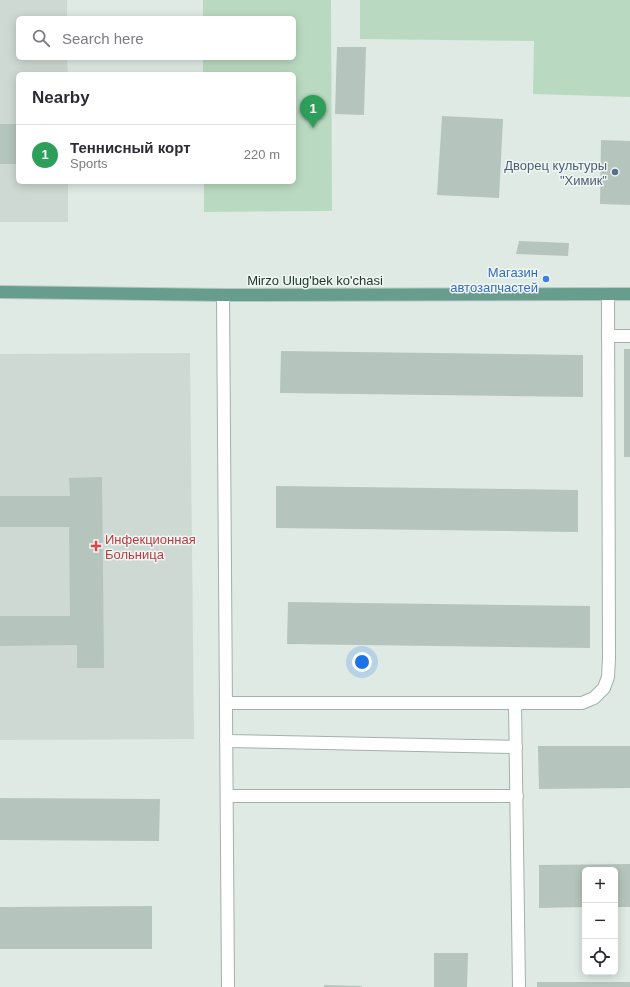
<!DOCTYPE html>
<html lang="en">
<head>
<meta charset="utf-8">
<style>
  :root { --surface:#fff; --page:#f2f2f3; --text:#2b2b33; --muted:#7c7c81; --line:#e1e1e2; --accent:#814e46 }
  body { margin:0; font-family:Helvetica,sans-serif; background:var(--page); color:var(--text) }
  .controls { position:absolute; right:12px; bottom:12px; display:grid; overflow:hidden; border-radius:6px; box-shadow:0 2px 10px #0003 }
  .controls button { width:36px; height:36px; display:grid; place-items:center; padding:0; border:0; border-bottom:1px solid var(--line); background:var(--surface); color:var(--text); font:20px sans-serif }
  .you { position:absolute; left:362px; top:662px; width:14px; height:14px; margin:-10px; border:3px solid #fff; border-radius:50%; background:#1a73e8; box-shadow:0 0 0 6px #1a73e833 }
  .badge { display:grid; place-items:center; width:26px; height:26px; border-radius:50%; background:var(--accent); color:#fff; font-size:13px; font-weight:700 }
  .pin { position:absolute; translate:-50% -33px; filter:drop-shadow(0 1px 2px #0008) }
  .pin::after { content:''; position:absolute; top:21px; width:14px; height:12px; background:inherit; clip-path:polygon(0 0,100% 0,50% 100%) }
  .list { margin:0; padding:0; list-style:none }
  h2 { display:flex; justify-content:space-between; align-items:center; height:52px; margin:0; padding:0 16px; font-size:17px }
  h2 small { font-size:13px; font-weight:400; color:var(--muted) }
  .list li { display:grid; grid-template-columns:26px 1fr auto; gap:12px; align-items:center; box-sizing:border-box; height:60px; padding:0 16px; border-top:1px solid var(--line) }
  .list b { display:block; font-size:15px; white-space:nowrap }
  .list p { margin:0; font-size:13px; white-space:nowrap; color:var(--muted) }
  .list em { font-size:13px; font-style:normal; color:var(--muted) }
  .icon { flex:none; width:22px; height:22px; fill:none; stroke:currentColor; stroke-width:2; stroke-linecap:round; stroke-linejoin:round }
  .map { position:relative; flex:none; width:630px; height:987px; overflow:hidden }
  .search { position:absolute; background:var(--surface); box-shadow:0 2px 10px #0003; left:16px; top:16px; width:280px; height:44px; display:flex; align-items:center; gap:10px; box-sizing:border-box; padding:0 14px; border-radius:6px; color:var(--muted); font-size:15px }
  .panel { position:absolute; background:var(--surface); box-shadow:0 2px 10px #0003; left:16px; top:72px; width:280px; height:112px; border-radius:6px }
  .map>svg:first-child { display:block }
</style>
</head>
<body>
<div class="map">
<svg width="630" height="987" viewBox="0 0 630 987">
  <rect width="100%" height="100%" fill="#dfeae5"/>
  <g fill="#ced9d3">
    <polygon points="0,0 67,0 67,18 18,18 18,58 67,58 68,74 18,74 18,182 68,182 68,222 0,222"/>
    <polygon points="190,353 194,739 0,740 0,354"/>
  </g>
  <g fill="#b9dac0">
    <polygon points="203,0 331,0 332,211 204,212 204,182 294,182 294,74 203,74 203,58 294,58 294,18 203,18"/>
    <polygon points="360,0 630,0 630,97 533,94 534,41 360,39"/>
  </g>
  <g fill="#b5c4bd">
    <polygon points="337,47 366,47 364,115 335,114"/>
    <polygon points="442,116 503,119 499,198 437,195"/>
    <rect x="0" y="124" width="18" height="40"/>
    <polygon points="601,140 630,141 630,205 600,204"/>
    <polygon points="519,241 569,243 568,256 516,254"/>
    <rect x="624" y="349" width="6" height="108"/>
    <polygon points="281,351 583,355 583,397 280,393"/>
    <polygon points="102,477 104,668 77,668 77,645 0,646 0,616 70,616 69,527 0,527 0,496 70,496 69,478"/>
    <polygon points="276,486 578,490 578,532 276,528"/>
    <polygon points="288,602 590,606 590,648 287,644"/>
    <polygon points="538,746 630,746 630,788 539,789"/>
    <polygon points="0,798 160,799 159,841 0,840"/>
    <polygon points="630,864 630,907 615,907 615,870 585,870 585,907 539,908 539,865"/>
    <polygon points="152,906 152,949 0,949 0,907"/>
    <polygon points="434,953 468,953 467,987 434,987"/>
    <rect x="537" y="982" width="93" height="5"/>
    <polygon points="324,985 362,986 362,987 324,987"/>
  </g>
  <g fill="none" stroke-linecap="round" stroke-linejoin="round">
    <g stroke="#a2b1ab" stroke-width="14">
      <g id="minor">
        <polyline points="223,295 228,987"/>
        <polyline points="608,336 630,336"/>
        <polyline points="226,703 582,703 594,698 604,688 608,677 609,658 608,294"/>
        <polyline points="515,703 519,987"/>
        <polyline points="226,741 516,747"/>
        <polyline points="227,796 517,796"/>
      </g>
    </g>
    <g stroke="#bcc4c1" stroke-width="14">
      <polyline id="major" points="0,292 223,295 630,294"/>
    </g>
    <use href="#minor" stroke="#fff" stroke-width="12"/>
    <use href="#major" stroke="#669d8c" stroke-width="12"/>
  </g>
  <circle fill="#5c6f8a" stroke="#f0f7f3" stroke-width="1.5" cx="615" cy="172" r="4"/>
  <circle fill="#3f7fe0" stroke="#f0f7f3" stroke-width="1.5" cx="546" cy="279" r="4"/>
  <path fill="#e0444e" stroke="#f0f7f3" stroke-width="1.5" d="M94 540h4v4h4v4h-4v4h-4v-4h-4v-4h4z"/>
  <g text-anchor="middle" stroke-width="3" stroke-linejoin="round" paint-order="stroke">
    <g font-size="13" fill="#4e5e75" stroke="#f0f7f3" text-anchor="end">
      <text x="607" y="170">Дворец культуры<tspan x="607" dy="15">"Химик"</tspan></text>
    </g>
    <g font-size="13" fill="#366cbe" stroke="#f0f7f3" text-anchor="end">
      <text x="538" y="277">Магазин<tspan x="538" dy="15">автозапчастей</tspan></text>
    </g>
    <g font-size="13" fill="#213931" stroke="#f0f7f3">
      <text x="315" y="285">Mirzo Ulug'bek ko'chasi</text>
    </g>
    <g font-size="13" fill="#be3a42" stroke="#f0f7f3" text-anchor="start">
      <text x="105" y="544">Инфекционная<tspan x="105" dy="15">Больница</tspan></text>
    </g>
  </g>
</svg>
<div class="controls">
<button>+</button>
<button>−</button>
<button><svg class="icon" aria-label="locate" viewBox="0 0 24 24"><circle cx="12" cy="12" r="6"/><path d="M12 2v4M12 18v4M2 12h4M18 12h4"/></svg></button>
</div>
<div class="you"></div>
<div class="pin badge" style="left:313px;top:128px;background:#2e9e5b">1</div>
<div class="search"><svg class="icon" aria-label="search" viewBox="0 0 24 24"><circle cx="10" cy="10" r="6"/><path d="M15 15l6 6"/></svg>Search here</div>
<section class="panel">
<h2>Nearby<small></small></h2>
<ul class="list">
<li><span class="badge" style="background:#2e9e5b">1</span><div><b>Теннисный корт</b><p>Sports</p></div><em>220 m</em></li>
</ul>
</section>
</div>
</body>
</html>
